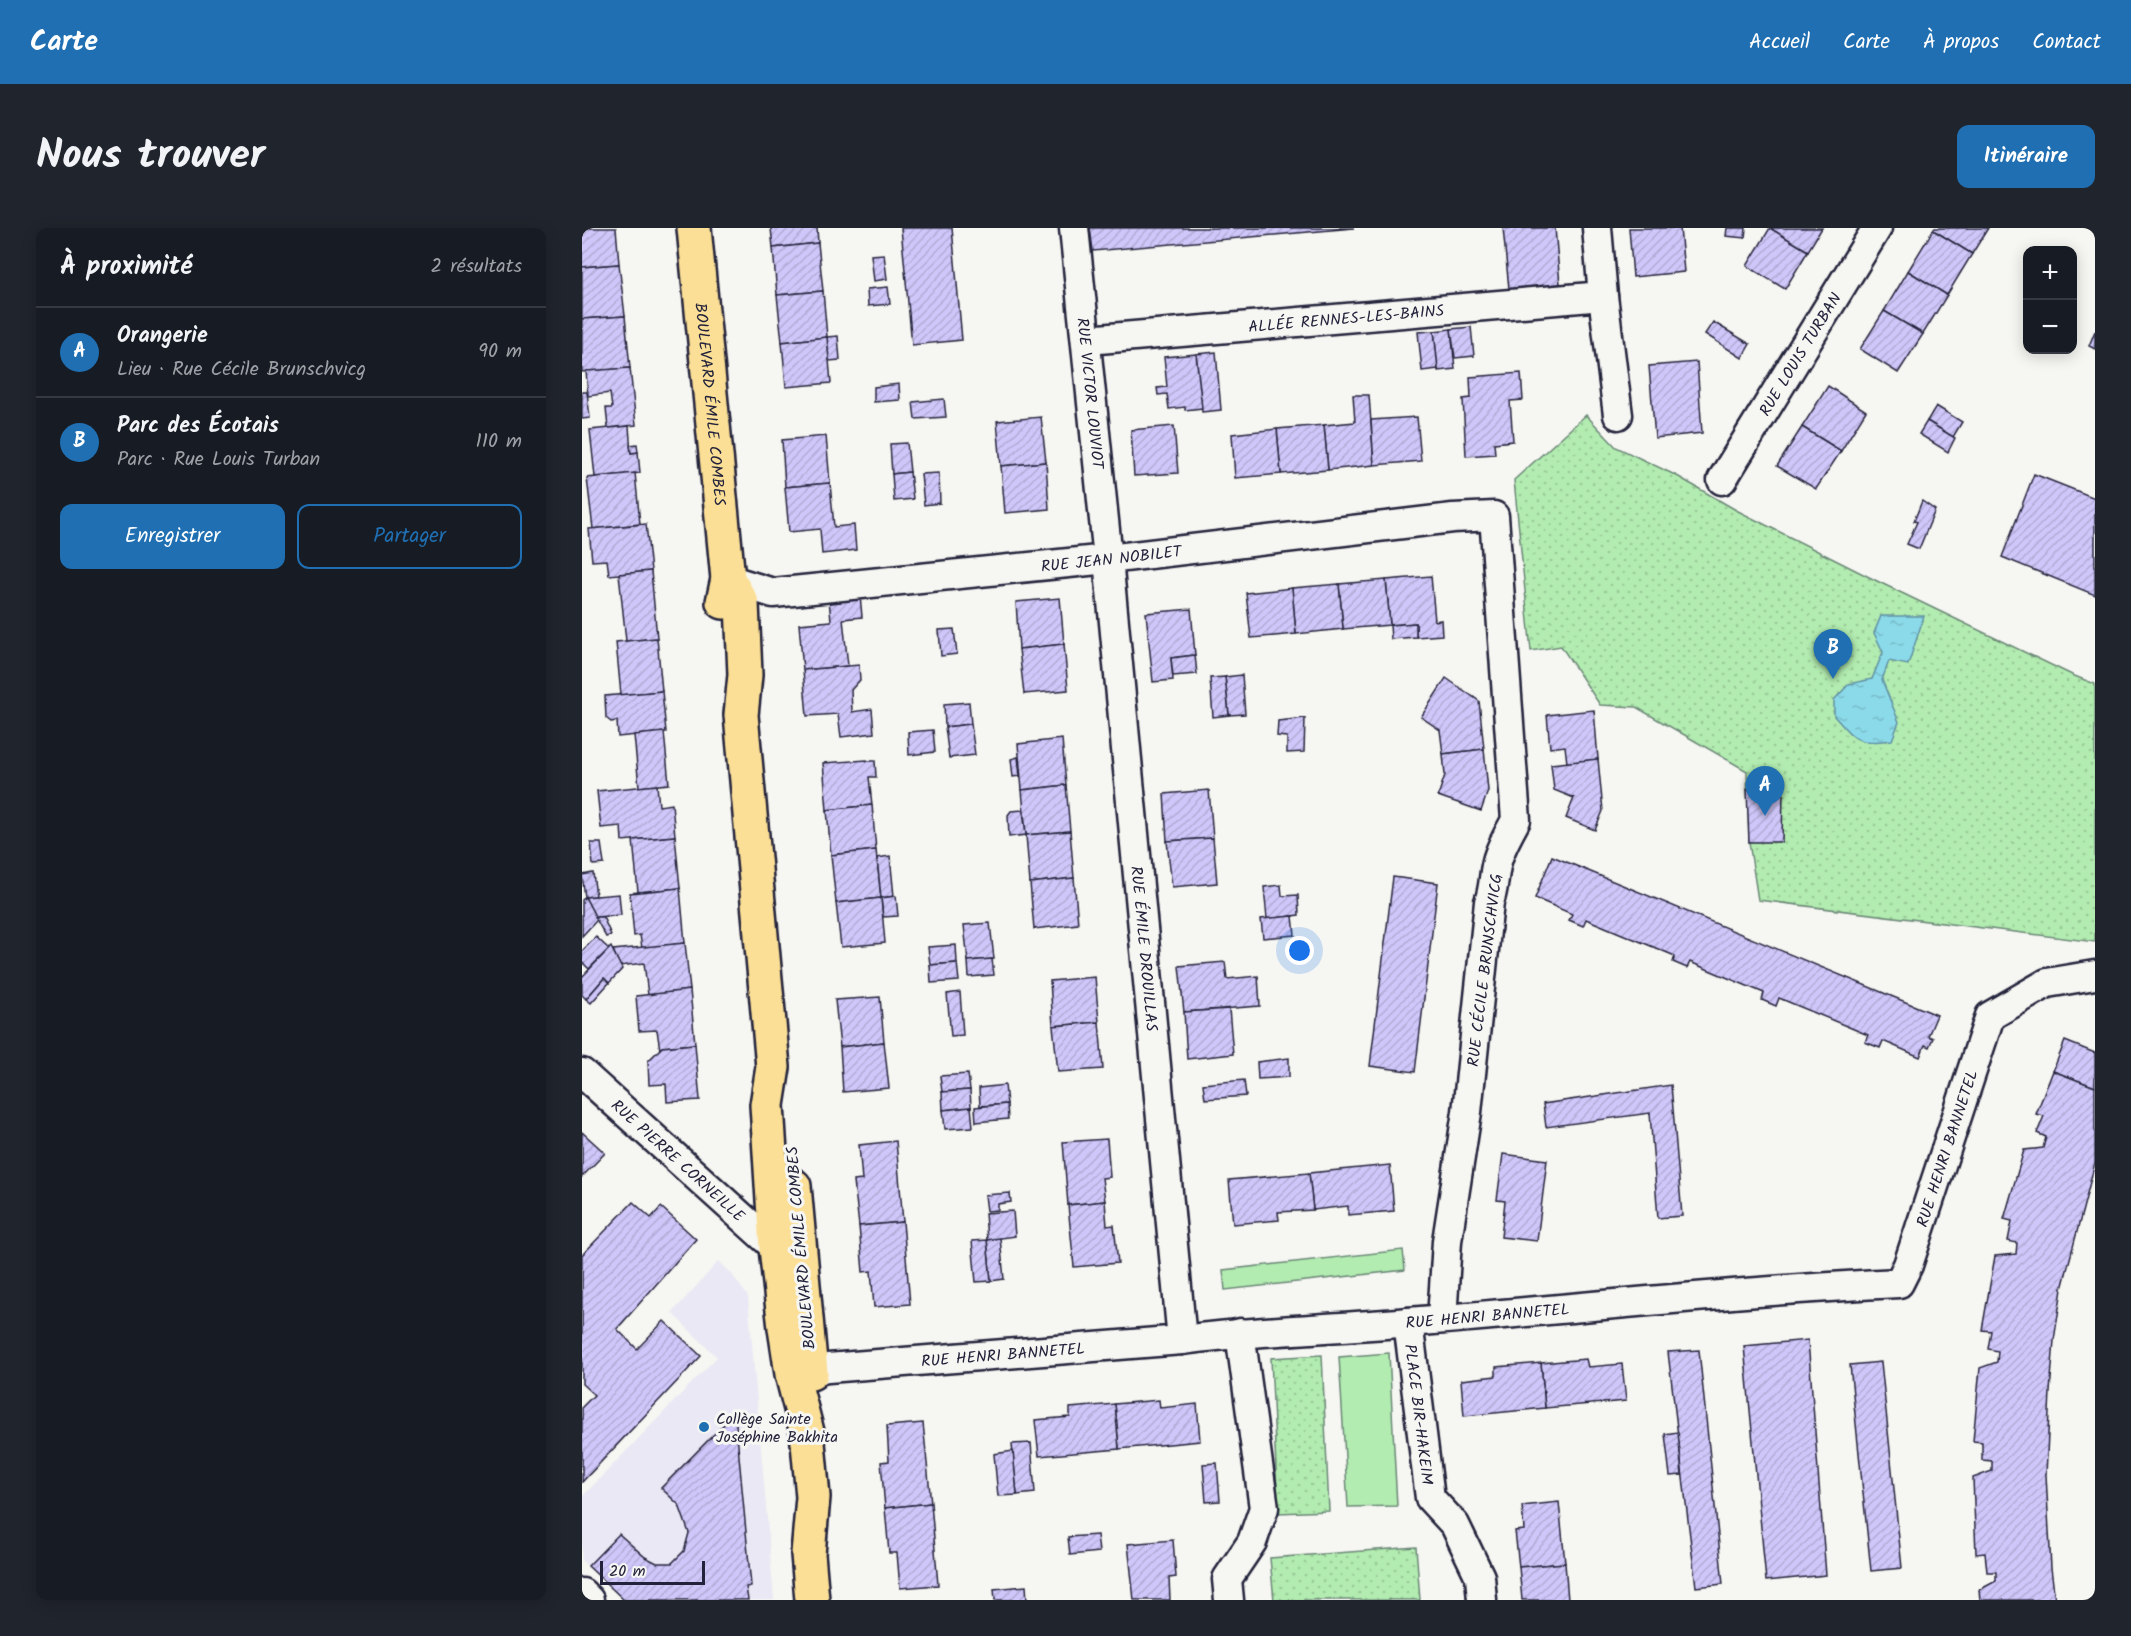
<!DOCTYPE html>
<html lang="fr">
<head>
<meta charset="utf-8">
<style>
  :root { --surface:#171b24; --page:#20242c; --text:#f1f3f6; --muted:#9ea1a6; --line:#363941; --accent:#1f6fb2 }
  body { margin:0; font-family:Kalam,sans-serif; background:var(--page); color:var(--text) }
  .controls { position:absolute; right:18px; top:18px; display:grid; overflow:hidden; border-radius:12px; box-shadow:0 3px 15px #0003 }
  .controls button { width:54px; height:54px; display:grid; place-items:center; padding:0; border:0; border-bottom:2px solid var(--line); background:var(--surface); color:var(--text); font:30px sans-serif }
  .scale { position:absolute; left:18px; bottom:15px; width:105px; box-sizing:border-box; padding-left:6px; border:3px solid #22223b; border-top:0; font-size:16px; line-height:21px; white-space:nowrap; color:#22223b; -webkit-text-stroke:4px #f6f6f2; paint-order:stroke }
  .you { position:absolute; left:718px; top:723px; width:21px; height:21px; margin:-15px; border:4px solid #fff; border-radius:50%; background:#1a73e8; box-shadow:0 0 0 9px #1a73e833 }
  .badge { display:grid; place-items:center; width:39px; height:39px; border-radius:50%; background:var(--accent); color:#fff; font-size:20px; font-weight:700 }
  .pin { position:absolute; translate:-50% -50px; filter:drop-shadow(0 2px 3px #0008) }
  .pin::after { content:''; position:absolute; top:32px; width:21px; height:18px; background:inherit; clip-path:polygon(0 0,100% 0,50% 100%) }
  .list { margin:0; padding:0; list-style:none }
  h2 { display:flex; justify-content:space-between; align-items:center; height:78px; margin:0; padding:0 24px; font-size:26px }
  h2 small { font-size:20px; font-weight:400; color:var(--muted) }
  .list li { display:grid; grid-template-columns:39px 1fr auto; gap:18px; align-items:center; box-sizing:border-box; height:90px; padding:0 24px; border-top:2px solid var(--line) }
  .list b { display:block; font-size:22px; white-space:nowrap }
  .list p { margin:0; font-size:20px; white-space:nowrap; color:var(--muted) }
  .list em { font-size:20px; font-style:normal; color:var(--muted) }
  .actions { display:flex; gap:12px; padding:18px 24px }
  .actions a { flex:1; padding:14px 0; border:2px solid var(--accent); border-radius:12px; text-align:center; font-size:21px; color:var(--accent) }
  .actions .main { background:var(--accent); color:#fff }
  .map { position:relative; flex:none; width:1513px; height:1372px; overflow:hidden; border-radius:12px }
  header { display:flex; align-items:center; gap:36px; box-sizing:border-box; height:84px; padding:0 30px; background:var(--accent); color:#fff }
  header strong { font-size:28px }
  nav { display:flex; gap:33px; margin-inline-start:auto; font-size:21px }
  .intro { display:flex; align-items:center; justify-content:space-between; box-sizing:border-box; height:144px; padding:0 36px }
  h1 { margin:0; font-size:42px }
  .button { padding:15px 27px; border-radius:12px; background:var(--accent); color:#fff; font-size:21px; font-weight:700 }
  main { display:flex; gap:36px; padding:0 36px }
  aside { flex:1; background:var(--surface); border-radius:12px; box-shadow:0 3px 15px #0003 }
  .map>svg:first-child { display:block }
</style>
</head>
<body>
<header>
<strong>Carte</strong>
<nav><a>Accueil</a><a>Carte</a><a>À propos</a><a>Contact</a></nav>
</header>
<div class="intro"><h1>Nous trouver</h1><a class="button">Itinéraire</a></div>
<main>
<aside>
<h2>À proximité<small>2 résultats</small></h2>
<ul class="list">
<li><span class="badge">A</span><div><b>Orangerie</b><p>Lieu · Rue Cécile Brunschvicg</p></div><em>90 m</em></li>
<li><span class="badge">B</span><div><b>Parc des Écotais</b><p>Parc · Rue Louis Turban</p></div><em>110 m</em></li>
</ul>
<div class="actions"><a class="main">Enregistrer</a><a>Partager</a></div>
</aside>
<div class="map">
<svg width="1513" height="1372" viewBox="0 0 1513 1372">
  <defs>
    <pattern id="park-dots" width="8" height="8" patternUnits="userSpaceOnUse" patternTransform="scale(1.5)"><rect width="8" height="8" fill="#b2ecb0"/><path d="M2 2h.1M6 6h.1" fill="none" stroke="#99ca98" stroke-width="1.8" stroke-linecap="round"/></pattern>
    <pattern id="water-ripples" width="26" height="14" patternUnits="userSpaceOnUse" patternTransform="scale(1.5)"><rect width="26" height="14" fill="#8bdae9"/><path d="M2 4q2-2 4 0t4 0M15 11q2-2 4 0t4 0" fill="none" stroke="#78bbc9"/></pattern>
    <pattern id="building-hatch" width="6" height="6" patternUnits="userSpaceOnUse" patternTransform="scale(1.5)"><rect width="6" height="6" fill="#cfc7f9"/><path d="M-1 1l2-2M0 6l6-6M5 7l2-2" fill="none" stroke="#b1abd6"/></pattern>
  </defs>
  <rect width="100%" height="100%" fill="#f6f6f2"/>
  <filter id="ink" filterUnits="userSpaceOnUse"><feTurbulence type="fractalNoise" baseFrequency=".0167" numOctaves="2"/><feDisplacementMap in="SourceGraphic" scale="12" xChannelSelector="R" yChannelSelector="G"/><feConvolveMatrix kernelMatrix="1 2 1 2 8 2 1 2 1" color-interpolation-filters="sRGB"/></filter>
  <g filter="url(#ink)">
    <polygon fill="#eae8f4" points="137,1033 149,1045 166,1069 192,1372 42,1372 0,1333 0,1269 135,1129 90,1085"/>
    <g fill="#b2ecb0" stroke="#6a8776" stroke-width="1.5">
      <polygon points="821,1022 823,1042 643,1062 641,1042"/>
      <polygon points="807,1125 815,1278 766,1279 757,1129"/>
    </g>
    <g fill="url(#park-dots)" stroke="#6a8776" stroke-width="1.5">
      <polygon points="1004,187 1034,219 1095,248 1154,282 1299,355 1490,447 1513,456 1513,714 1176,672 1167,614 1165,543 1054,479 1018,477 979,418 949,423 932,252"/>
      <polygon points="740,1127 747,1283 696,1285 689,1130"/>
      <polygon points="834,1319 838,1372 692,1372 688,1330"/>
    </g>
    <path fill="url(#water-ripples)" stroke="#6190a3" stroke-width="1.5" d="M1299,388H1342L1326,437L1307,433L1300,452L1317,494L1310,512C1274,516 1275,514 1252,488V472L1267,456L1290,451L1301,424L1292,405Z"/>
    <g fill="url(#building-hatch)" stroke="#22223b" stroke-width="1.5">
      <polygon points="0,0 34,0 37,36 0,39"/>
      <polygon points="189,0 235,0 236,15 191,20"/>
      <polygon points="319,0 370,0 380,112 330,117"/>
      <polygon points="508,0 772,0 511,23"/>
      <polygon points="921,0 973,0 978,56 927,61"/>
      <polygon points="1047,0 1098,0 1102,44 1051,49"/>
      <polygon points="1145,0 1164,0 1163,10 1144,8"/>
      <polygon points="1188,0 1226,23 1203,61 1165,38"/>
      <polygon points="1188,0 1240,0 1226,23"/>
      <polygon points="1353,0 1406,0 1390,26 1351,2"/>
      <polygon points="1351,2 1390,26 1365,67 1326,43"/>
      <polygon points="236,15 241,63 195,67 191,20"/>
      <polygon points="302,26 305,51 292,53 289,27"/>
      <polygon points="37,36 43,88 0,91 0,39"/>
      <polygon points="1326,43 1365,67 1341,106 1302,83"/>
      <polygon points="306,59 308,76 286,78 285,61"/>
      <polygon points="241,63 245,109 200,114 195,67"/>
      <polygon points="1302,83 1341,106 1316,145 1278,121"/>
      <polygon points="43,88 48,140 0,144 0,91"/>
      <polygon points="1131,94 1168,116 1160,130 1123,106"/>
      <polygon points="889,99 892,128 873,130 869,101"/>
      <polygon points="869,101 873,141 856,143 852,103"/>
      <polygon points="852,103 856,141 840,143 836,104"/>
      <polygon points="1513,103 1513,121 1507,118"/>
      <polygon points="256,108 258,132 247,133 245,109"/>
      <polygon points="245,109 249,155 204,159 200,114"/>
      <polygon points="634,124 639,182 620,184 614,126"/>
      <polygon points="614,126 620,180 603,182 603,179 587,181 585,166 576,167 575,160 585,159 582,129"/>
      <polygon points="1115,134 1120,205 1073,210 1067,138"/>
      <polygon points="48,140 54,197 26,200 24,180 30,180 28,165 6,168 4,143"/>
      <polygon points="939,145 941,172 928,173 931,213 912,215 913,226 884,228 881,171 889,170 888,149"/>
      <polygon points="317,156 318,172 292,174 292,159"/>
      <polygon points="1246,158 1284,183 1259,223 1220,199"/>
      <polygon points="0,164 5,164 8,190 0,191"/>
      <polygon points="771,167 787,167 792,237 746,242 742,197 773,194"/>
      <polygon points="362,171 364,189 333,191 331,174"/>
      <polygon points="1354,178 1380,194 1371,209 1345,193"/>
      <polygon points="459,189 464,234 419,238 415,193"/>
      <polygon points="835,189 839,233 792,237 789,192"/>
      <polygon points="1345,193 1373,210 1366,224 1337,206"/>
      <polygon points="742,197 746,242 699,246 695,201"/>
      <polygon points="47,198 49,225 56,224 58,245 13,249 8,202"/>
      <polygon points="592,198 596,245 552,248 549,202"/>
      <polygon points="1220,199 1259,223 1234,261 1195,238"/>
      <polygon points="695,201 699,246 653,250 650,206"/>
      <polygon points="244,208 248,255 203,259 200,212"/>
      <polygon points="325,215 328,244 310,246 308,216"/>
      <polygon points="55,216 56,224 49,225 48,217"/>
      <polygon points="464,234 467,281 423,285 419,238"/>
      <polygon points="328,244 331,271 312,273 310,246"/>
      <polygon points="53,245 58,296 11,301 5,250"/>
      <polygon points="357,245 358,275 342,277 339,246"/>
      <polygon points="1452,246 1513,270 1513,367 1420,329"/>
      <polygon points="248,255 252,299 272,297 274,322 240,326 238,301 207,304 203,259"/>
      <polygon points="1340,273 1353,282 1337,321 1325,316 1335,294 1332,293"/>
      <polygon points="64,296 69,343 27,347 25,332 10,333 7,301"/>
      <polygon points="69,343 75,410 44,413 37,346"/>
      <polygon points="849,348 853,393 859,392 860,407 834,409 834,395 808,397 804,352"/>
      <polygon points="804,352 808,397 761,401 757,356"/>
      <polygon points="757,356 761,401 714,406 710,360"/>
      <polygon points="710,360 714,406 669,410 664,365"/>
      <polygon points="278,367 280,389 261,391 266,438 221,442 217,396 249,393 247,371"/>
      <polygon points="478,370 482,416 437,421 434,374"/>
      <polygon points="609,381 613,427 589,430 591,452 571,454 564,385"/>
      <polygon points="834,395 834,409 809,411 808,397"/>
      <polygon points="372,401 375,426 359,428 357,402"/>
      <polygon points="75,410 80,463 39,467 34,414"/>
      <polygon points="482,416 486,462 442,466 437,421"/>
      <polygon points="613,427 615,446 591,448 589,430"/>
      <polygon points="277,437 278,452 269,462 270,484 290,481 292,505 259,509 256,486 225,488 221,442"/>
      <polygon points="660,447 663,486 647,487 643,449"/>
      <polygon points="643,449 647,487 631,489 628,450"/>
      <polygon points="864,450 897,473 902,521 861,526 858,502 839,489"/>
      <polygon points="80,463 84,504 36,509 35,493 29,494 24,490 23,468"/>
      <polygon points="387,474 389,496 363,499 362,476"/>
      <polygon points="1012,482 1016,531 985,535 983,518 968,520 965,487"/>
      <polygon points="723,490 722,524 705,525 705,509 695,508 696,493"/>
      <polygon points="389,496 393,527 367,530 363,499"/>
      <polygon points="351,502 353,524 327,527 326,504"/>
      <polygon points="82,504 87,556 57,559 52,507"/>
      <polygon points="480,511 484,557 440,562 436,516"/>
      <polygon points="902,521 906,563 899,583 856,568 863,547 861,526"/>
      <polygon points="436,529 438,548 431,549 429,531"/>
      <polygon points="1016,531 1021,583 1013,602 984,590 992,570 972,562 969,536"/>
      <polygon points="285,532 285,533 293,533 294,549 287,549 290,577 245,582 241,535"/>
      <polygon points="75,557 77,578 90,576 93,608 40,613 39,598 19,600 15,563"/>
      <polygon points="484,557 488,603 444,607 440,562"/>
      <polygon points="1165,561 1201,563 1200,614 1167,614"/>
      <polygon points="627,562 631,610 585,613 582,566"/>
      <polygon points="290,577 294,622 249,627 245,582"/>
      <polygon points="441,582 444,607 427,609 426,587 429,583"/>
      <polygon points="488,603 492,650 448,655 444,607"/>
      <polygon points="93,608 98,660 56,664 51,612"/>
      <polygon points="631,610 635,655 590,659 585,613"/>
      <polygon points="9,615 19,615 22,636 11,637"/>
      <polygon points="294,622 299,670 254,675 249,627"/>
      <polygon points="308,628 312,668 299,670 295,630"/>
      <polygon points="970,628 1355,787 1346,808 1351,810 1347,819 1343,817 1338,829 1301,813 1298,820 1283,814 1286,807 1197,770 1194,778 1180,772 1182,765 1108,734 1105,740 1091,734 1093,728 1004,691 1001,698 987,692 990,686 953,670"/>
      <polygon points="11,645 14,668 3,669 0,647"/>
      <polygon points="811,649 856,655 833,844 788,838"/>
      <polygon points="492,650 496,696 452,701 448,655"/>
      <polygon points="699,657 700,668 716,667 717,687 685,691 682,659"/>
      <polygon points="98,660 103,715 60,720 58,707 52,708 48,665"/>
      <polygon points="37,666 39,687 13,689 3,669"/>
      <polygon points="314,668 316,688 301,689 299,670"/>
      <polygon points="3,669 15,692 0,708 0,672"/>
      <polygon points="299,670 303,715 259,719 254,675"/>
      <polygon points="711,688 713,707 681,710 679,691"/>
      <polygon points="13,689 21,689 29,707 24,709"/>
      <polygon points="408,695 412,731 386,733 382,697"/>
      <polygon points="14,709 27,721 7,741 0,734 0,723"/>
      <polygon points="103,715 108,762 66,767 62,735 38,738 31,722"/>
      <polygon points="374,717 375,735 348,737 346,719"/>
      <polygon points="29,719 40,741 27,755 22,750 4,771 0,767 0,749"/>
      <polygon points="410,731 412,747 387,749 386,733"/>
      <polygon points="643,734 645,751 676,748 678,778 602,784 597,738"/>
      <polygon points="375,735 377,753 349,755 348,737"/>
      <polygon points="513,749 517,794 471,798 468,753"/>
      <polygon points="22,750 27,755 9,775 4,771"/>
      <polygon points="108,762 113,816 80,819 78,822 75,802 57,803 54,768"/>
      <polygon points="378,764 381,807 369,808 365,766"/>
      <polygon points="298,769 302,814 258,819 253,772"/>
      <polygon points="647,781 651,826 605,831 602,784"/>
      <polygon points="517,794 521,841 476,844 471,798"/>
      <polygon points="1483,813 1513,825 1513,859 1471,843"/>
      <polygon points="302,814 307,860 261,864 258,819"/>
      <polygon points="113,816 118,872 85,874 84,856 67,857 66,833 80,819"/>
      <polygon points="707,830 707,849 676,851 675,834"/>
      <polygon points="1471,843 1513,859 1513,935 1480,1061 1472,1112 1468,1164 1464,1247 1469,1340 1473,1372 1398,1372 1397,1362 1414,1353 1414,1344 1405,1344 1403,1325 1394,1326 1391,1250 1410,1243 1410,1233 1400,1232 1400,1214 1391,1213 1398,1140 1415,1134 1416,1123 1406,1121 1409,1103 1400,1102 1413,1028 1434,1026 1435,1015 1426,1013 1430,993 1422,991 1442,922 1461,920 1464,909 1455,905 1462,888 1454,886"/>
      <polygon points="386,846 388,862 360,864 358,848"/>
      <polygon points="662,852 664,868 623,871 621,856"/>
      <polygon points="423,857 425,876 398,878 397,860"/>
      <polygon points="1089,857 1100,988 1076,990 1068,885 964,899 961,876"/>
      <polygon points="388,862 389,879 361,882 360,864"/>
      <polygon points="425,876 426,891 394,894 393,879"/>
      <polygon points="389,879 391,899 363,901 361,882"/>
      <polygon points="0,904 23,925 0,949"/>
      <polygon points="525,911 528,949 520,950 523,973 486,977 481,914"/>
      <polygon points="314,913 321,994 277,998 272,953 280,952 277,917"/>
      <polygon points="921,926 965,932 955,1013 919,1009 923,973 915,972"/>
      <polygon points="808,937 812,983 766,987 766,978 731,982 727,945"/>
      <polygon points="727,945 731,982 696,984 697,992 651,996 647,952"/>
      <polygon points="428,965 429,974 416,976 416,982 405,983 403,967"/>
      <polygon points="523,973 525,998 532,997 536,1035 492,1039 486,977"/>
      <polygon points="51,974 69,990 79,979 114,1011 35,1101 55,1121 82,1093 119,1128 0,1254 0,1179 12,1167 0,1156 0,1027"/>
      <polygon points="431,983 433,1008 405,1012 403,985"/>
      <polygon points="321,994 328,1076 292,1079 289,1043 281,1044 277,998"/>
      <polygon points="418,1010 422,1051 409,1053 405,1012"/>
      <polygon points="405,1012 409,1053 394,1054 390,1013"/>
      <polygon points="1226,1112 1244,1347 1184,1353 1162,1118"/>
      <polygon points="1117,1122 1141,1356 1114,1359 1086,1124"/>
      <polygon points="1004,1131 1006,1139 1040,1136 1044,1173 963,1180 959,1135"/>
      <polygon points="1299,1134 1320,1340 1289,1343 1268,1137"/>
      <polygon points="959,1135 963,1180 882,1188 879,1152 914,1148 914,1139"/>
      <polygon points="577,1172 578,1180 615,1176 618,1213 537,1221 533,1176"/>
      <polygon points="533,1176 537,1221 457,1228 453,1192 488,1189 488,1180"/>
      <polygon points="153,1185 169,1358 164,1359 166,1372 42,1372 6,1338 37,1306 63,1329 75,1335 90,1335 102,1323 107,1305 97,1277 79,1260"/>
      <polygon points="341,1195 349,1275 303,1280 299,1234 307,1233 305,1198"/>
      <polygon points="1096,1204 1100,1247 1088,1248 1083,1206"/>
      <polygon points="449,1215 453,1265 435,1267 430,1216"/>
      <polygon points="431,1223 435,1267 416,1268 412,1226"/>
      <polygon points="635,1235 638,1273 624,1274 621,1236"/>
      <polygon points="977,1274 983,1335 937,1339 933,1303 942,1302 940,1278"/>
      <polygon points="349,1275 356,1357 318,1360 315,1325 307,1325 303,1280"/>
      <polygon points="515,1307 517,1324 488,1327 486,1309"/>
      <polygon points="591,1312 594,1349 587,1350 588,1372 552,1372 546,1316"/>
      <polygon points="983,1335 986,1372 940,1372 937,1339"/>
      <polygon points="444,1358 445,1372 413,1372 412,1361"/>
    </g>
    <g fill="none" stroke-linecap="round" stroke-linejoin="round">
      <g stroke="#22223b" stroke-width="33">
        <g id="street">
          <path id="s1" d="M492,0L526,331L600,1112"/>
          <polyline points="1015,0 1021,68 1036,187"/>
          <path id="s2" d="M505,112L1021,68"/>
          <path id="s3" d="M1140,252L1295,0"/>
          <path id="s4" d="M146,351L191,365L526,331L871,290L912,288L934,592C928,603 921,615 917,627C911,642 913,659 907,674L885,884L865,1013L860,1091"/>
          <path id="s5" d="M0,845L194,1020"/>
          <path id="s6" d="M826,1094L848,1270L873,1297L898,1349L900,1372"/>
          <path id="s7" d="M210,1146L246,1140L600,1112C675,1102 751,1101 827,1094C990,1081 1154,1063 1317,1055L1326,1037L1408,788L1465,755L1513,747"/>
          <polyline points="0,1365 7,1372"/>
          <polyline points="647,1372 645,1351 670,1314 682,1280 658,1105"/>
        </g>
      </g>
      <g stroke="#22223b" stroke-width="38">
        <g id="primary">
          <path id="s8" d="M112,0L146,351L141,374"/>
          <polyline points="146,351 160,375 163,447 159,487 191,839 185,877 194,1020 203,1100 210,1146 225,1204 231,1269 226,1326 230,1372"/>
          <polyline points="212,958 229,1145"/>
        </g>
      </g>
      <use href="#street" stroke="#f6f6f2" stroke-width="28"/>
      <use href="#primary" stroke="#fbdf96" stroke-width="33"/>
    </g>
  </g>
  <circle fill="#1f6fb2" stroke="#f6f6f2" stroke-width="2" cx="122" cy="1199" r="6"/>
  <g text-anchor="middle" stroke-width="6" stroke-linejoin="round" paint-order="stroke">
    <g font-size="16" fill="#22223b" stroke="#f6f6f2">
      <text dy="6" stroke="none"><textPath href="#s2" startOffset="260">ALLÉE RENNES-LES-BAINS</textPath></text>
      <text dy="6" stroke="none"><textPath href="#s3" startOffset="148">RUE LOUIS TURBAN</textPath></text>
      <text dy="6" stroke="none"><textPath href="#s1" startOffset="166">RUE VICTOR LOUVIOT</textPath></text>
      <text dy="6" stroke="none"><textPath href="#s8" startOffset="177">BOULEVARD ÉMILE COMBES</textPath></text>
      <text dy="6" stroke="none"><textPath href="#s4" startOffset="387">RUE JEAN NOBILET</textPath></text>
      <text dy="6" stroke="none"><textPath href="#s1" startOffset="724">RUE ÉMILE DROUILLAS</textPath></text>
      <text transform="translate(902 742) rotate(-83)" y="6">RUE CÉCILE BRUNSCHVICG</text>
      <text dy="6" stroke="none"><textPath href="#s7" startOffset="1254">RUE HENRI BANNETEL</textPath></text>
      <text dy="6" stroke="none"><textPath href="#s5" startOffset="130">RUE PIERRE CORNEILLE</textPath></text>
      <text transform="translate(218 1020) rotate(-95)" y="6">BOULEVARD ÉMILE COMBES</text>
      <text dy="6" stroke="none"><textPath href="#s7" startOffset="698">RUE HENRI BANNETEL</textPath></text>
      <text dy="6" stroke="none"><textPath href="#s7" startOffset="212">RUE HENRI BANNETEL</textPath></text>
      <text dy="6" stroke="none"><textPath href="#s6" startOffset="93">PLACE BIR-HAKEIM</textPath></text>
    </g>
    <g font-size="16" fill="#22223b" stroke="#f6f6f2" text-anchor="start">
      <text x="134" y="1196">Collège Sainte<tspan x="134" dy="18">Joséphine Bakhita</tspan></text>
    </g>
  </g>
</svg>
<div class="controls">
<button>+</button>
<button>−</button>
</div>
<div class="scale">20 m</div>
<div class="you"></div>
<div class="pin badge" style="left:1183px;top:588px">A</div>
<div class="pin badge" style="left:1251px;top:451px">B</div>
</div>
</main>
</body>
</html>
